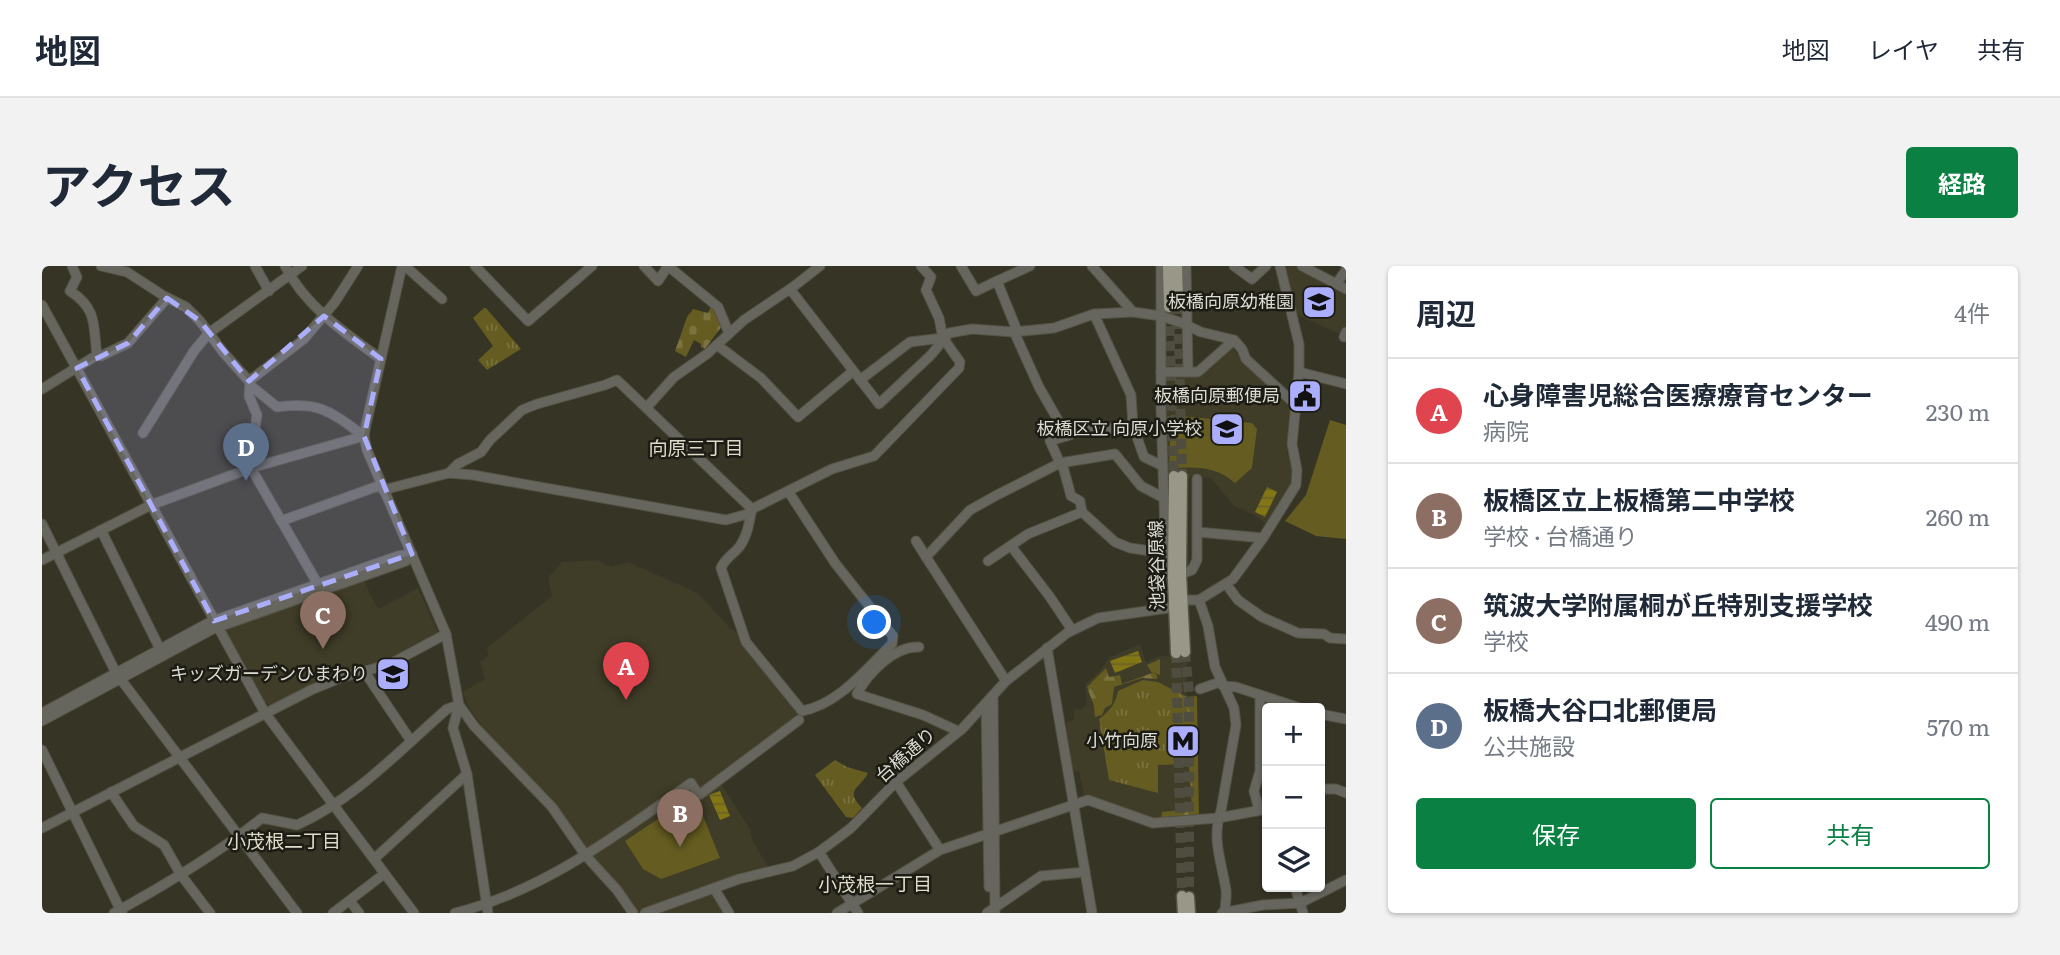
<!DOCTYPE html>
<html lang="ja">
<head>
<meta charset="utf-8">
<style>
  :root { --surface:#fff; --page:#f2f2f3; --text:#1f2937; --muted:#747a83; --line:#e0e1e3; --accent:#0b8043 }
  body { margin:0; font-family:Literata,"Noto Sans JP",serif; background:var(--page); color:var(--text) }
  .controls { position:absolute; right:21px; bottom:21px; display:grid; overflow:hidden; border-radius:7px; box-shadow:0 2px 5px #0004 }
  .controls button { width:63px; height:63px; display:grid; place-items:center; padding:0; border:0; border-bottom:2px solid var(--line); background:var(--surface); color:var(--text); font:35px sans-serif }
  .you { position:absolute; left:833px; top:357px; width:24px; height:24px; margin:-18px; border:5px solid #fff; border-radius:50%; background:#1a73e8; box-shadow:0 0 0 10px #1a73e833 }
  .badge { display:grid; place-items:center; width:46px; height:46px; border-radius:50%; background:var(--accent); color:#fff; font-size:23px; font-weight:700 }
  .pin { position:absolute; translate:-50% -58px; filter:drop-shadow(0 2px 4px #0008) }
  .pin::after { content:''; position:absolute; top:37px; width:24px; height:21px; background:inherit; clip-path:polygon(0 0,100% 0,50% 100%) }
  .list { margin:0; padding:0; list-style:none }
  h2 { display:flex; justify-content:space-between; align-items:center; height:91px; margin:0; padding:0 28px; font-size:30px }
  h2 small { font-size:23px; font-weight:400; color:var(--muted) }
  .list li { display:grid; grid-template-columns:46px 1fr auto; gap:21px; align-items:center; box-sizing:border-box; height:105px; padding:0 28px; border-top:2px solid var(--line) }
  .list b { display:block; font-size:26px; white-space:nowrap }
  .list p { margin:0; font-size:23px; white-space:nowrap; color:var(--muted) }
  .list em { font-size:23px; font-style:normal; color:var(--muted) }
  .actions { display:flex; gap:14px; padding:21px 28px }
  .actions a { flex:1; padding:16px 0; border:2px solid var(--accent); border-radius:7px; text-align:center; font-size:24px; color:var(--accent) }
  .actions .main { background:var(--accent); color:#fff }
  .icon { flex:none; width:38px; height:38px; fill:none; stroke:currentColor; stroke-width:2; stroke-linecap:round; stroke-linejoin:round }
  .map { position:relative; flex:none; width:1304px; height:647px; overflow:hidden; border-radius:7px }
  header { display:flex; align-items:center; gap:42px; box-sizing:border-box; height:98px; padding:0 35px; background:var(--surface); border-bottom:2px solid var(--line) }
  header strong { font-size:33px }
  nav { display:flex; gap:38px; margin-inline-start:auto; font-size:24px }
  .intro { display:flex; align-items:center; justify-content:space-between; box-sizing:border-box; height:168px; padding:0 42px }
  h1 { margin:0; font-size:49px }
  .button { padding:18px 32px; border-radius:7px; background:var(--accent); color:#fff; font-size:24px; font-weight:700 }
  main { display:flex; gap:42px; padding:0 42px }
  aside { flex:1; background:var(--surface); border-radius:7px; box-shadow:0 2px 5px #0004 }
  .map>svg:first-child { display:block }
</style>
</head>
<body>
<header>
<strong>地図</strong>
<nav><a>地図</a><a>レイヤ</a><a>共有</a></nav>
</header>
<div class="intro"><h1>アクセス</h1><a class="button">経路</a></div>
<main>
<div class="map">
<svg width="1304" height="647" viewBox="0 0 1304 647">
  <defs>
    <pattern id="forest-firs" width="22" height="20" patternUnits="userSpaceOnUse" patternTransform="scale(1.75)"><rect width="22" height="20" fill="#645c20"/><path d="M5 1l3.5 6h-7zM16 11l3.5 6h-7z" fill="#7a7340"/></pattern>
    <pattern id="cemetery-stones" width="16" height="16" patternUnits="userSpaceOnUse" patternTransform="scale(1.75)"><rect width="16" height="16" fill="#645c20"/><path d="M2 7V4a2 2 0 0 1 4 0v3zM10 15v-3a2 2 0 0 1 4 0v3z" fill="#7a7340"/></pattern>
    <pattern id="park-tufts" width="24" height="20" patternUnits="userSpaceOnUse" patternTransform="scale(1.75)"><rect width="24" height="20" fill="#645c20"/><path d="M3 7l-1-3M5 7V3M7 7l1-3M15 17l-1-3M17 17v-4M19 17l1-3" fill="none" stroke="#7a7340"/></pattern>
    <pattern id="water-rules" width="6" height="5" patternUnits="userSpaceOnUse" patternTransform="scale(1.75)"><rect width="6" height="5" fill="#837615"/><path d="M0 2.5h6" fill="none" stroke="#696126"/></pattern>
  </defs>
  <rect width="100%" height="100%" fill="#363425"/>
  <g fill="#3f3c27">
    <polygon points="1242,0 1254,0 1304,25 1304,61 1300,69 1253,48"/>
    <polygon points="1189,81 1250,140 1245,186 1250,196 1250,217 1226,259 1212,249 1192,240 1169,212 1124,211 1122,112 1124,110 1156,109"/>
    <polygon points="555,294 569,301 586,296 656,327 689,363 697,367 707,388 756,449 755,453 661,523 657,523 651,514 549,582 544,581 515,539 440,460 427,442 421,426 443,413 438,396 446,390 445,382 510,330 506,312 520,296"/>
    <polygon points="322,315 336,343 376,322 396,366 395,369 345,396 275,416 229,439 221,436 181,364"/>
    <polygon points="1098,378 1104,396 1117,390 1146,391 1144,424 1145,430 1147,430 1150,551 1111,554 1042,530 1037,505 1030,506 1024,456 1032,454 1032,444 1039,443 1045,439 1043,418 1056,407 1068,391"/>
    <polygon points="678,516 708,563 710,573 727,603 678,615 595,647 549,590 645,524 655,533"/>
    <polygon points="670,627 684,647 612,647"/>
  </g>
  <g fill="url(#forest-firs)">
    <polygon points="1118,393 1118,409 1110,406 1115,409 1115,413 1100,412 1072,421 1070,438 1063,442 1060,449 1053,451 1052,440 1045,421 1064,402 1067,411 1078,409 1080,418 1110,407 1105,399"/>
    <polygon points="1155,430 1157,552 1119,554 1120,546 1150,543 1145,470 1145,431"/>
  </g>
  <polygon fill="url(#cemetery-stones)" points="669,40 674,44 680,60 663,83 659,81 659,78 652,74 644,91 633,85 645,51 651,43 666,47"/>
  <g fill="url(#park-tufts)">
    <polygon points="442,42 444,42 479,83 445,104 436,94 451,80 431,52"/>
    <path d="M1101,414L1116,416L1145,431L1146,498L1116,499V527L1067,514L1057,453C1067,446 1074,437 1076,425Z"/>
    <path d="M793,494L805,501L826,507C818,523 802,523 820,542L811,552L804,551L773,509Z"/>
  </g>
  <g fill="#645c20">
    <path d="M1129,149L1210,157L1215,163L1210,202L1193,217C1174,199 1151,201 1127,202Z"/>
    <polygon points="1288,154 1304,159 1304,273 1274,270 1243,255 1264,229"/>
    <polygon points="643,535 657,540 678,592 619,613 601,603 583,575"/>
  </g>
  <g fill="url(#water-rules)">
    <polygon points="1225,221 1235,226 1223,251 1213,246"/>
    <polygon points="1096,385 1100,396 1073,407 1068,395"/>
    <polygon points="678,525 688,550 678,554 667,529"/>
  </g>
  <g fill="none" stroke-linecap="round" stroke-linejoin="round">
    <g stroke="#4f4d3f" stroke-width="10" stroke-dasharray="10 5" stroke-linecap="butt">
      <polyline points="1136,38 1140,210"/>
      <polyline points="1127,45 1132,210"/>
      <polyline points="1143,386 1147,427 1147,631"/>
      <polyline points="1134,387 1140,630"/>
    </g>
    <g stroke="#545244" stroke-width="11">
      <g id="minor">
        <path d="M30,0L35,11L28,25C56,43 51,60 55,89"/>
        <path d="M59,0L85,6L122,30L144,41L158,55L181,86L207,115L208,119L235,141C278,135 289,146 322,170"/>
        <polyline points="213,0 227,25"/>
        <path d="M243,0C264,41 303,67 339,93"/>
        <polyline points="360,0 324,159 322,170 325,184 404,368 417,439 432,460 510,541 544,590 575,624 591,647"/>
        <polyline points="363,0 400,33"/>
        <polyline points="433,0 486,55 550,0"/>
        <polyline points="602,0 616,15 626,0"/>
        <polyline points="626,0 676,41 687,67"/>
        <polyline points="919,0 934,25 955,15 974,62 974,70 997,121 1025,170"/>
        <polyline points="1050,0 1091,46 1119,50 1140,57 1159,66 1192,74 1200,83 1204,93 1253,138"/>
        <polyline points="1119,0 1119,140 1124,301 1130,312"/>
        <polyline points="1144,0 1146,105"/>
        <polyline points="1192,0 1210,13 1224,0"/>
        <polyline points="1260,0 1304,23"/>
        <polyline points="955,15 988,0"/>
        <polyline points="1295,17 1304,4"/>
        <polyline points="748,23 837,138 889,89 907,67 930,63 972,66 1012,62 1052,48 1091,46"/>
        <polyline points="0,39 223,447 372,647"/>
        <polyline points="1052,48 1089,129 1091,160"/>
        <polyline points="1302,71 1304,66"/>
        <polyline points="675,79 719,112 756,151 810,106"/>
        <polyline points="1119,106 1156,106 1192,74"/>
        <polyline points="1257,106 1304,118"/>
        <polyline points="818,114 868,76 901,72"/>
        <polyline points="207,115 262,73 293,36 316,0"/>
        <polyline points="208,119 207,130 215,149 208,198 209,202 278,322"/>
        <polyline points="0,123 55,89 59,90 86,77 125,32"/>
        <polyline points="605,141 632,111 665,88 702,54 751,21 778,0"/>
        <polyline points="101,167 152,85 167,67 260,0"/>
        <polyline points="1018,197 1008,175 1040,165 1091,160 1102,191 1121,200"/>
        <polyline points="1020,197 1029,230 1038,235 1040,246"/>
        <polyline points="407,207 416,198 439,186 448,174 480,144 495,138 563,119 575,114 710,243"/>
        <polyline points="341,224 407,207 431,209 684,254 709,247 710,243 790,203 832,190 917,102 918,96 901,72 897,52 884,24 889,11 879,0"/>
        <path d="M709,247C707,258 705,270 698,280C692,288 683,292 679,302L704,376L760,445C797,438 824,403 850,378L851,370L793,297L746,225"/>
        <polyline points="239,255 339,219"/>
        <polyline points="0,258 74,407 255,647"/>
        <polyline points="59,264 118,383"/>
        <polyline points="1156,266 1221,272"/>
        <polyline points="874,275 884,291"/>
        <polyline points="969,280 1008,331 1030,364"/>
        <polyline points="0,294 109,239 209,202 322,170"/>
        <polyline points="946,295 986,268 1040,246 1073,276 1088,282 1123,287"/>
        <polyline points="1139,308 1150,304 1155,294 1155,213"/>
        <polyline points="1184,318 1196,334 1220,351 1256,367 1282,368 1288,372 1304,373"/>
        <polyline points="1141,334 1157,334 1191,313 1221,272 1254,219 1255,204 1250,178 1257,106 1257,78 1238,0"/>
        <path d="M1157,334L1166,360L1173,401L1192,442L1194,459L1179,545C1169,572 1180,597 1184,624C1185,631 1183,638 1183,646"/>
        <path d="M877,381C852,380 826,407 815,428L881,449L916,465"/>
        <polyline points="1005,382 1050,647"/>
        <polyline points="322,405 369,475"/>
        <polyline points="964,415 884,291 928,244 955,229 1018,197 1073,188 1099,220 1122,232"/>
        <polyline points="1181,420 1194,421 1258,442"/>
        <polyline points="1158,423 1178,416"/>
        <polyline points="951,430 953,647"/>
        <polyline points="944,438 947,621"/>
        <polyline points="417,439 411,462 425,508 446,647"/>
        <polyline points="0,447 168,356 356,290 370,288"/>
        <polyline points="1278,448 1304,453"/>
        <polyline points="0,455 171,363 364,295 370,288"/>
        <polyline points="0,484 80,647"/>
        <polyline points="854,516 898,584"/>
        <polyline points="1278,523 1294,523 1304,527"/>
        <polyline points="69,526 92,560 122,579 139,609 168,647"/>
        <polyline points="1217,544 1212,525 1218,505 1218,429"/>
        <polyline points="0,562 269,424 298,412 348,398 404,368"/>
        <polyline points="777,586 816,647"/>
        <polyline points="332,593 425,508"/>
        <polyline points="1253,621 1261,647"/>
        <polyline points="672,622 687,647"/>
        <polyline points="308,635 317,647"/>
        <path d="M72,647C123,619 174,589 220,552L255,559C313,533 358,484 405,443L417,439"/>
        <polyline points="291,647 342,608"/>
        <path d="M413,647C501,625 575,569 649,517L657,529L757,454"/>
        <polyline points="603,647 697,613 751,600 777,586 809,562 854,516 920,463 964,415 1025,367 1056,352 1133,341"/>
        <polyline points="795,647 898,584 1046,534 1111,557 1176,552 1225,543"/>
        <polyline points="945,647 999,610 1043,606"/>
        <polyline points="1180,647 1221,639 1258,637 1304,614"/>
      </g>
    </g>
    <g stroke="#545244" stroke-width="13">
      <g id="major">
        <polyline points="1126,0 1127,41"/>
        <polyline points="1135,0 1136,38"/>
        <polyline points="1132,210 1131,314 1134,387"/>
        <polyline points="1140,210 1139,308 1143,386"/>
        <polyline points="1140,630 1141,647"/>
        <polyline points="1147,631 1148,647"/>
      </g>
    </g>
    <use href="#minor" stroke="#67665e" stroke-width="9"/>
    <use href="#major" stroke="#999788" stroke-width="10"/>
  </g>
  <path fill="#abaffb" fill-opacity="0.2" stroke="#abaffb" stroke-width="5" stroke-dasharray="14 9" stroke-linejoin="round" d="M125,32L158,55L207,115L282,50L339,93L322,170L370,288L172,355L35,102L86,77Z"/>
  <defs>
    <g id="school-square" transform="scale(1.75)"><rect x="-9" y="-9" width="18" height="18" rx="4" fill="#abaffb" stroke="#1c1b14"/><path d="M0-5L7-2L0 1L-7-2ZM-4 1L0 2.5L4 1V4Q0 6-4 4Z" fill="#111"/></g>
    <g id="civic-square" transform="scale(1.75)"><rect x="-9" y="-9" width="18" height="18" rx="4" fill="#abaffb" stroke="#1c1b14"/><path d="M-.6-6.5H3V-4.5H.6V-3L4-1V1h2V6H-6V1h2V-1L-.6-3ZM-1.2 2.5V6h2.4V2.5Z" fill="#111"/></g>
    <g id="metro-square" transform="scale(1.75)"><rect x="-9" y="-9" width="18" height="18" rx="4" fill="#abaffb" stroke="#1c1b14"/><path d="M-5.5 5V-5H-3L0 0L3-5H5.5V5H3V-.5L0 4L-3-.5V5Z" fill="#111"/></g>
  </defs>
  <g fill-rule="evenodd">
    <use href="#school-square" x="1277" y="36"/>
    <use href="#civic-square" x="1263" y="130"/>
    <use href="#school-square" x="1185" y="163"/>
    <use href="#school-square" x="351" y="408"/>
    <use href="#metro-square" x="1141" y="475"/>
  </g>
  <g text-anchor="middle" stroke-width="5" stroke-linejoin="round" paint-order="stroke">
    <g font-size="18" fill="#dddcd3" stroke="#1c1b14" text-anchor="end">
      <text x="1252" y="42">板橋向原幼稚園</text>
      <text x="1238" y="136">板橋向原郵便局</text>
      <text x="1160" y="169">板橋区立 向原小学校</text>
      <text x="326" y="414">キッズガーデンひまわり</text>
      <text x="1116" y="481">小竹向原</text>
    </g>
    <g font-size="18" fill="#dddcd3" stroke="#1c1b14">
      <text transform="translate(1115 299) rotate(-91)" y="6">池袋谷原線</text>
      <text transform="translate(864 489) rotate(-41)" y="6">台橋通り</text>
    </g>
    <g font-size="19" fill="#dedcc9" stroke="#1c1b14">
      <text x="654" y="189">向原三丁目</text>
      <text x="242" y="582">小茂根二丁目</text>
      <text x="833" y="625">小茂根一丁目</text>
    </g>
  </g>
</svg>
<div class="controls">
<button>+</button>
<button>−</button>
<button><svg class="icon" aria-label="layers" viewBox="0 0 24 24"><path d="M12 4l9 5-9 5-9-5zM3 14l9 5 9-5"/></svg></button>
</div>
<div class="you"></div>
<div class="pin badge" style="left:584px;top:434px;background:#e0444e">A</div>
<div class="pin badge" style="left:638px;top:581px;background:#8d6e63">B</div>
<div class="pin badge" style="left:281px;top:383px;background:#8d6e63">C</div>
<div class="pin badge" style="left:204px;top:215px;background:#5c6f8a">D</div>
</div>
<aside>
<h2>周辺<small>4件</small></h2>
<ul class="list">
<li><span class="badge" style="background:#e0444e">A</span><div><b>心身障害児総合医療療育センター</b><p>病院</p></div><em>230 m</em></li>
<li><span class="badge" style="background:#8d6e63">B</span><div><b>板橋区立上板橋第二中学校</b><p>学校 · 台橋通り</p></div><em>260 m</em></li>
<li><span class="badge" style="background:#8d6e63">C</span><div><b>筑波大学附属桐が丘特別支援学校</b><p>学校</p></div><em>490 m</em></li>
<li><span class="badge" style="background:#5c6f8a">D</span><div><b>板橋大谷口北郵便局</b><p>公共施設</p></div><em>570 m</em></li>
</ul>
<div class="actions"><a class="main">保存</a><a>共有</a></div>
</aside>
</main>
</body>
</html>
